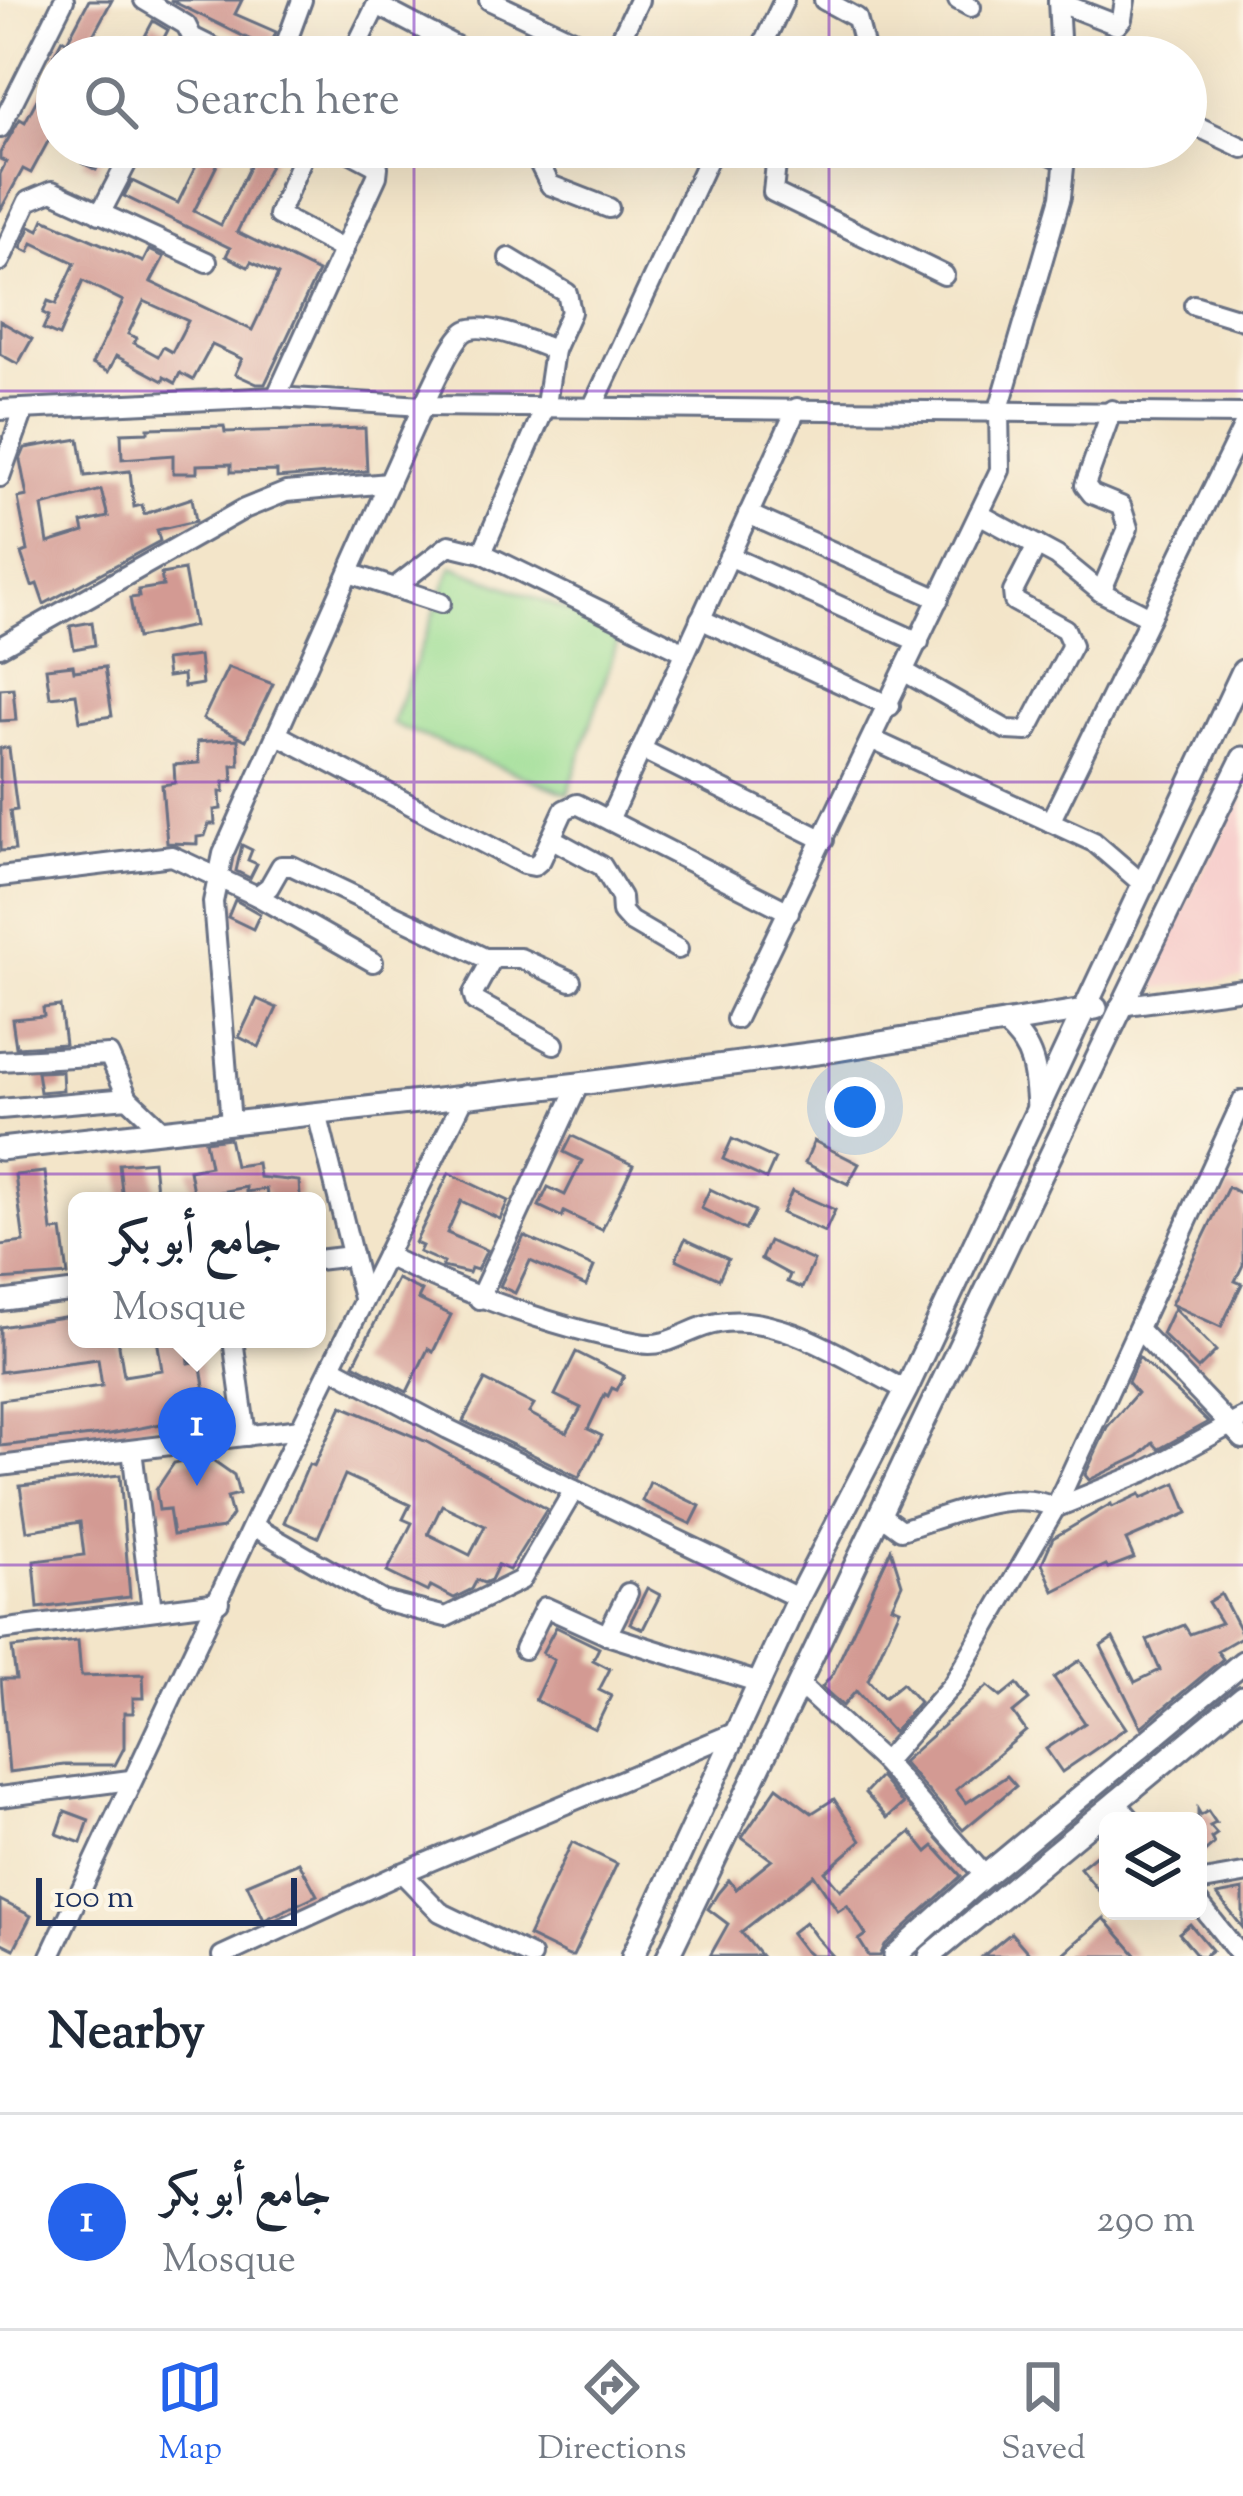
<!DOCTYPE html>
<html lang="en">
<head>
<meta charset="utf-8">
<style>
  :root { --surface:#fff; --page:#f2f2f3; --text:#1f2937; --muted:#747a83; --line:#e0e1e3; --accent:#2563eb }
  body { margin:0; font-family:"Sorts Mill Goudy",Amiri,serif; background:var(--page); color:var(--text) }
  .controls { position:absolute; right:36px; bottom:36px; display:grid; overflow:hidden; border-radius:18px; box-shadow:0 12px 48px #0002 }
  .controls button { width:108px; height:108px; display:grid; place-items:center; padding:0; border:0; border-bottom:3px solid var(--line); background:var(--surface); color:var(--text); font:60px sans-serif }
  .scale { position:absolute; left:36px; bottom:30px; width:261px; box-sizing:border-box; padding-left:12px; border:6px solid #1b2f5e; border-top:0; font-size:33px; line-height:42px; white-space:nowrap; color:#1b2f5e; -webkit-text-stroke:9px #fcf5e5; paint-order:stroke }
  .you { position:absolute; left:855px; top:1107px; width:42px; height:42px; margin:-30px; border:9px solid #fff; border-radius:50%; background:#1a73e8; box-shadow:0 0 0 18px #1a73e833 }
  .badge { display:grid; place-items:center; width:78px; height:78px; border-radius:50%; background:var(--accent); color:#fff; font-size:39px; font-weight:700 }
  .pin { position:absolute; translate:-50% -99px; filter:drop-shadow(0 3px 6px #0008) }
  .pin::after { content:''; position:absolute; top:63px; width:42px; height:36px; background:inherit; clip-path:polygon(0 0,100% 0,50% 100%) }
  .popup { position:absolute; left:68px; top:1192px; width:258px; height:156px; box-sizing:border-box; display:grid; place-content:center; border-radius:18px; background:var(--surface); filter:drop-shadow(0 3px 9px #0005); font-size:39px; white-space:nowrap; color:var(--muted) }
  .popup b { font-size:45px; color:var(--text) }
  .popup::after { content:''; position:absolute; left:50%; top:100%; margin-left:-24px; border:24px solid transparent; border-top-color:var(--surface) }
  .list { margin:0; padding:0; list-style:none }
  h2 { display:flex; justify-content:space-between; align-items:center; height:156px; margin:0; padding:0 48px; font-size:51px }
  h2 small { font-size:39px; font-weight:400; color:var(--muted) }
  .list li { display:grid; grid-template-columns:78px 1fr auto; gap:36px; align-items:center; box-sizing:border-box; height:216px; padding:0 48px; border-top:3px solid var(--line) }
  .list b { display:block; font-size:45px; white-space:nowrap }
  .list p { margin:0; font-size:39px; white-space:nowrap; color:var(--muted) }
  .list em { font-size:39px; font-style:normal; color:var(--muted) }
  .icon { flex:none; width:66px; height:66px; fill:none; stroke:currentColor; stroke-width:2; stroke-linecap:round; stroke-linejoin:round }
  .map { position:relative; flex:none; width:1243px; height:1956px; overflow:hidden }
  .search { position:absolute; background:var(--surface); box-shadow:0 12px 48px #0002; left:36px; right:36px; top:36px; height:132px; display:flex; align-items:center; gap:30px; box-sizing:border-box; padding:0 42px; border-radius:66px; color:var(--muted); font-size:45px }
  .sheet { height:372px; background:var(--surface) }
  nav { display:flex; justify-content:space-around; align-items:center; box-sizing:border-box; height:168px; border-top:3px solid var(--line); background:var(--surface); font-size:33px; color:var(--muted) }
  nav a { display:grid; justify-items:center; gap:6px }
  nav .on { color:var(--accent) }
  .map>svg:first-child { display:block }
</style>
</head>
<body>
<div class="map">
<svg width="1243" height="1956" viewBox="0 0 1243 1956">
  <rect width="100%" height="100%" fill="#fcf5e5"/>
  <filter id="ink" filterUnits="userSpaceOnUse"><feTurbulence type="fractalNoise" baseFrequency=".00833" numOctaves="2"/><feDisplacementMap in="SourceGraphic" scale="24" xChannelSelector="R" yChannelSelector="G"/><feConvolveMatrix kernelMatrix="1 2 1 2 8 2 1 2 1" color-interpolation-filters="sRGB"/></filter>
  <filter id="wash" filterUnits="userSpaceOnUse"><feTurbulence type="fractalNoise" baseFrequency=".004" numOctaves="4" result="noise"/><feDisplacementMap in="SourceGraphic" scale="48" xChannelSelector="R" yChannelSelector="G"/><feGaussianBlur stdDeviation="2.7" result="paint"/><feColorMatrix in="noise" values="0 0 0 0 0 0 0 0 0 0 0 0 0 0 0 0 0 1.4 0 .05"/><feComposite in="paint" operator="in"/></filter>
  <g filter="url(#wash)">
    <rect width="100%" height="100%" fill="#f3e5c9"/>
    <polygon fill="#f7d0cd" points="1243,794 1243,978 1141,990"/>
    <polygon fill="#9dde95" stroke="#5c867a" stroke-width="3" points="452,566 621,631 568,794 392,724"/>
    <g id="blocks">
      <g fill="#d39a93" fill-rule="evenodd">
        <polygon points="89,0 112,0 85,50 99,57 53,57 62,39 67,42"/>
        <polygon points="170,0 242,0 235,14 276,32 269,49"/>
        <polygon points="153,21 168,30 154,57 134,57"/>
        <polygon points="57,62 57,125 31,173 23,169 0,211 0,174 6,162 0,159 0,153 20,119 25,122"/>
        <polygon points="91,147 108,147 96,170 83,163"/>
        <path d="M205,147H226L194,211L221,225L259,147H279L237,232L318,272L265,384H257L235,374L242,359L212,345L193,380L180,373L175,383L164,377L163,381L116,356L108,372L92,364L123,301L83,281L59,336L43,329L49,316L43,313L48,301L56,304L75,263L33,243L29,252L21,248L31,226L39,230L44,219L143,262L149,250L164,257L151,282L252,330L278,275L251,262L248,267L226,256L230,248L124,196L132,181L178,203ZM144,301L188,321L172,352L163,347L158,356L134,343L137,338L128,334Z"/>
        <polygon points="0,321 32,339 18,364 0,354"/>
        <polygon points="224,426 225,432 365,428 367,471 277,478 277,471 231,472 231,464 197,465 197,473 173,473 173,455 122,459 121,433 148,432 148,428"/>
        <path d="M79,439L85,476L130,471L134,507L142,505L144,514L192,498L196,521L157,530L160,541L44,604L37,584L32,586L21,553L28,551L18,498L27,496L20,460L25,448ZM101,490L108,517L82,523L84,532L48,543L42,506Z"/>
        <polygon points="184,570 194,626 137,638 130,598 139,597 138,590 163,586 161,574"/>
        <polygon points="92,622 95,645 74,649 70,626"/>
        <polygon points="199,656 202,684 184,687 183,675 167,677 165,660"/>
        <polygon points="73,665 74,671 105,667 112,716 80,721 76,694 50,697 46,668"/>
        <polygon points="228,667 273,684 246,740 203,719"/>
        <polygon points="13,688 16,720 0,721 0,689"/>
        <polygon points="238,739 239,765 232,765 233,781 224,782 224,792 220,792 221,809 214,810 215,824 209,824 205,836 197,837 197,844 167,843 162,785 175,783 174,765 199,763 197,742"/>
        <polygon points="0,748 9,748 17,810 10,811 15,850 0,851"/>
        <polygon points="242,845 252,850 248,860 257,864 250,878 236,871"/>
        <polygon points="235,900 260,914 253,929 228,917"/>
        <polygon points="257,999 277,1008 259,1047 239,1037"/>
        <polygon points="60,1006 65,1044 16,1047 12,1019 44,1016 43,1008"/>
        <polygon points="62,1071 63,1090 40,1092 37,1072"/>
        <polygon points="572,1136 633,1165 602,1230 564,1212 562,1217 539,1206 548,1187 565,1195 582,1161 564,1152"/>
        <polygon points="229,1138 235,1166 257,1163 259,1177 299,1181 300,1196 287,1201 268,1201 266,1189 246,1192 246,1187 194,1197 189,1170 210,1166 205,1141"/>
        <polygon points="732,1139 775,1159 766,1179 723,1159"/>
        <polygon points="814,1141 859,1164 848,1184 805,1163"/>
        <polygon points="153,1161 157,1201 123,1201 119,1164"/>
        <polygon points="45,1172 52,1231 62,1230 68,1275 0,1280 0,1245 24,1242 15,1175"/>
        <polygon points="449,1173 508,1201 500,1219 461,1201 447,1233 487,1250 477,1270 471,1268 469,1273 442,1267 444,1263 419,1252 422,1246 415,1243"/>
        <polygon points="1228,1187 1243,1195 1243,1265 1235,1281 1242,1284 1221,1327 1171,1304"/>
        <polygon points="710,1189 755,1211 745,1230 701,1208"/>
        <polygon points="792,1191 835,1210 825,1232 782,1213"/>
        <polygon points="524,1236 594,1267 586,1286 530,1261 515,1293 500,1286"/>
        <polygon points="685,1239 728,1259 719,1279 676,1259"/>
        <polygon points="769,1241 814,1261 802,1288 787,1282 790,1275 761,1259"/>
        <polygon points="397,1279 422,1291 418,1299 451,1315 433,1352 428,1349 407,1392 354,1364"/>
        <polygon points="1174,1308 1216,1351 1198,1369 1162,1334"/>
        <polygon points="70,1316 74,1339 118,1339 124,1376 162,1370 157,1339 187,1339 189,1363 200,1361 207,1405 199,1406 201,1416 110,1434 0,1446 0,1400 102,1386 98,1359 0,1372 0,1327"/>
        <polygon points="576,1352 624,1376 617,1390 612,1388 608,1396 605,1394 588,1429 602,1436 579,1477 463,1421 485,1380 534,1405 529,1413 567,1433 581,1408 555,1395"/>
        <polygon points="1139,1357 1208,1422 1159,1449 1153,1443 1139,1456 1089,1480 1085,1475 1107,1427 1137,1393 1128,1382"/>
        <path d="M342,1406L425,1441L547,1509L509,1570L498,1565L491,1580L484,1583L477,1580L472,1589L454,1598L431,1586L428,1592L387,1572L412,1523L403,1519L410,1505L345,1475L318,1537L284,1522L309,1464L314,1466ZM442,1505L485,1526L470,1555L428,1534Z"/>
        <polygon points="207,1456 234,1475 239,1494 227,1497 232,1515 223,1528 173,1535 169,1509 159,1510 156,1490 174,1463"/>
        <polygon points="120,1475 130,1597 38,1608 34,1561 84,1555 80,1522 27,1531 20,1486"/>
        <polygon points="650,1482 700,1506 691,1524 642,1501"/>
        <polygon points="1176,1483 1188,1513 1126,1540 1134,1558 1108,1568 1106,1565 1054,1591 1042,1563 1053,1538 1111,1504 1112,1507 1140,1494 1142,1498"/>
        <polygon points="891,1549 902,1584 892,1606 900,1609 868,1680 884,1698 902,1683 919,1702 893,1732 856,1691 843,1706 822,1687 833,1674"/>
        <polygon points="647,1588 660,1595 643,1629 630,1623"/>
        <polygon points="1221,1594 1243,1636 1217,1651 1223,1659 1141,1727 1101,1646 1113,1638 1135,1682 1160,1670 1147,1640 1184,1625 1190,1634 1221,1623 1208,1602"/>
        <polygon points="556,1627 599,1648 593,1660 610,1669 599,1690 611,1696 595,1729 535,1700 554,1660 542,1653"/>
        <polygon points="78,1641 81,1676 143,1674 144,1698 133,1698 133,1713 124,1713 124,1748 115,1765 64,1765 9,1772 1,1679 16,1679 12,1648"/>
        <polygon points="1080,1660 1126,1728 1062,1772 1046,1749 1085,1723 1054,1678"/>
        <polygon points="1017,1684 1029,1700 1013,1713 1026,1731 956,1790 966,1803 1007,1776 1016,1786 963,1830 902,1762 988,1686 1001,1697"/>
        <polygon points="880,1777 903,1804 887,1818 865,1793"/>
        <polygon points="777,1787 812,1813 834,1799 861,1841 825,1872 840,1890 911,1832 927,1852 934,1846 961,1876 885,1945 880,1956 869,1956 859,1940 866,1935 847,1905 838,1911 814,1875 741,1932 761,1956 710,1956 728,1924 708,1909 718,1893 729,1880 736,1889 772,1860 742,1838"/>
        <polygon points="1198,1810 1201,1815 1208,1811 1216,1823 1210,1826 1217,1834 1211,1838 1214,1844 1198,1858"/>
        <polygon points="65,1811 89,1820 81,1843 57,1834"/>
        <polygon points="572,1842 617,1864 573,1956 569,1956 528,1936"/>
        <polygon points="1108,1845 1108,1902 1080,1868"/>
        <polygon points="299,1862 317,1895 264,1920 247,1884"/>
        <polygon points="1243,1890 1243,1928 1217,1895"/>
        <polygon points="0,1900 31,1916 14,1949 0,1942"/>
        <polygon points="1104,1918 1137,1956 1060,1956"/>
        <polygon points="805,1922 816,1937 833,1956 811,1956 804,1950 791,1933"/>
        <polygon points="1190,1924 1212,1950 1204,1956 1198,1956 1179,1933"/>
        <polygon points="1011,1933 1031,1956 983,1956"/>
      </g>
    </g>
  </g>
  <g filter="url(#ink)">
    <use href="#blocks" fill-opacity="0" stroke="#676f83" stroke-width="3"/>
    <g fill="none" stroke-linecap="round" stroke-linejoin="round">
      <g stroke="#676f83" stroke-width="24">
        <g id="minor">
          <polyline points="144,0 186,25 192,37 232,57"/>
          <polyline points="489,0 609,57"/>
          <polyline points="824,0 857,18 867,57"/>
          <polyline points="958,0 971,7"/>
          <polyline points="1058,0 1061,57"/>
          <polyline points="1058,2 1117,25 1122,19 1125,0"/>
          <polyline points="377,5 465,51"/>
          <polyline points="281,57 302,0"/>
          <polyline points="351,57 379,0"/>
          <polyline points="422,57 433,34"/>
          <polyline points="612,57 639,0"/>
          <polyline points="757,57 784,0"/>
          <polyline points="1186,121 1243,148"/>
          <polyline points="0,128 64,0"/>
          <polyline points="307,147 278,215 344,250"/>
          <polyline points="508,147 538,161 550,185 609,208"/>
          <polyline points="768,147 776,164 773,192 944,275"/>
          <polyline points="1035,147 1065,161"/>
          <polyline points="100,214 135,147"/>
          <polyline points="509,258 567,293 571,312 554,350 546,405 482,553 685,652"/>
          <polyline points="0,261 28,201 52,191 207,262"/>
          <polyline points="1194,305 1243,320"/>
          <polyline points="276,397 377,176 378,167 340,147"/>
          <polyline points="593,406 714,147"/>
          <polyline points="0,410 276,397 423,406 1243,414"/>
          <polyline points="0,477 24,410"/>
          <polyline points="748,514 939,599"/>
          <polyline points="979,514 1057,556 1101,592 1150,617"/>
          <polyline points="729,556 919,642"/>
          <polyline points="349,573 441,603"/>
          <polyline points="394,588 449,545 482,553"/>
          <polyline points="1101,592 1128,528 1121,506 1092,494 1085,485 1112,410"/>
          <polyline points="700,619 890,706"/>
          <polyline points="0,647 244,509 286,492 389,483"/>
          <polyline points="905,672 1007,730 1027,731 1072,645 1065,629 1014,601 1013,592 1037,545"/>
          <polyline points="278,735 523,864 534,866 541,860 564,810 577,804 789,912"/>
          <polyline points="873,740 1094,842 1145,886"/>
          <polyline points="641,749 824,840"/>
          <polyline points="609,820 797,408"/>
          <polyline points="1050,822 1243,427"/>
          <polyline points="551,838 602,866 621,897 622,912 630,921 678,949"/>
          <polyline points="0,877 172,856 257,896 373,962"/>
          <polyline points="257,896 269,887 281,866 292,866 485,958 520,958 571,981"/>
          <polyline points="491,961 473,994 475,1001 554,1044"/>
          <polyline points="1120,1006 1243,989"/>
          <polyline points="736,1019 1000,470 999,409 1061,197 1066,147"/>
          <polyline points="0,1061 109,1055 128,1098"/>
          <polyline points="0,1109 128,1098 163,1131"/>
          <polyline points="317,1113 363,1298"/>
          <path d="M231,1123L213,902L223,854L423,406C431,391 454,335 468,330C487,322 535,343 554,350"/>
          <path d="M386,1256C464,1293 553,1328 639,1343C670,1349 689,1327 718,1323C780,1312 850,1362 906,1390"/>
          <polyline points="317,1260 352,1256"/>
          <polyline points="479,1299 579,1084"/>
          <polyline points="0,1301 77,1291"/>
          <polyline points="1139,1330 1243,1439"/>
          <polyline points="233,1339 246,1436"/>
          <polyline points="331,1367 448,1429 798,1598"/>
          <polyline points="132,1450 152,1610"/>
          <polyline points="0,1466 300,1429"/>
          <path d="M882,1516L901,1530C943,1517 1014,1486 1055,1508L1144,1472L1243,1418"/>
          <polyline points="253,1526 383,1601 446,1617 521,1580 574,1490"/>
          <polyline points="628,1593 607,1635 760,1683"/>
          <polyline points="0,1630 219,1602"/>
          <polyline points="524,1649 545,1607 607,1635"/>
          <polyline points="800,1685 884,1762 985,1876"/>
          <polyline points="884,1762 953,1684 1055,1508 1243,1100"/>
          <polyline points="0,1797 130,1780"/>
          <polyline points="1115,1801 1132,1821"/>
          <polyline points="402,1873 440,1912 531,1956"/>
          <polyline points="1198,1882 1243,1874"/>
          <polyline points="1198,1902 1241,1956"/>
          <polyline points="50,1956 256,1518 466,1094"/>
          <polyline points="222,1956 402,1873 736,1732"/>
        </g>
      </g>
      <g stroke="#676f83" stroke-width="27">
        <g id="major">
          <path d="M1005,1023C1034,1046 1036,1072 1038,1107"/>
          <polyline points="0,1149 579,1084 824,1052 1096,1008"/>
          <polyline points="633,1956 798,1598 906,1390 1243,671"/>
          <path d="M668,1956C862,1557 1047,1155 1243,758"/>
          <polyline points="895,1956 969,1889 1243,1662"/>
          <polyline points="930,1956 1243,1697"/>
        </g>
      </g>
      <use href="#minor" stroke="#fff" stroke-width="18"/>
      <use href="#major" stroke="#fff" stroke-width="21"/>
    </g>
  </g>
  <path fill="none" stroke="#7b2cbf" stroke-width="3" stroke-opacity="0.55" d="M414,0V57M829,0V57M414,147V1956M829,147V1956M0,391H1243M0,782H1243M0,1174H1243M0,1565H1243"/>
</svg>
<div class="controls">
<button><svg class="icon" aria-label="layers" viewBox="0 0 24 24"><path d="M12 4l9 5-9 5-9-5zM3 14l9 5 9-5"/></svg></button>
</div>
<div class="scale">100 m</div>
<div class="you"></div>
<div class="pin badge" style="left:197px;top:1486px">1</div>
<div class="popup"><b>جامع أبو بكر</b>Mosque</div>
<div class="search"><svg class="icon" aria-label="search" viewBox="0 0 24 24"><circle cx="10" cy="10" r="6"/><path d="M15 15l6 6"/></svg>Search here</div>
</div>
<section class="sheet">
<h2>Nearby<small></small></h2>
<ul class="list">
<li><span class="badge">1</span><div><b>جامع أبو بكر</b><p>Mosque</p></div><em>290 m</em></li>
</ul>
</section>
<nav>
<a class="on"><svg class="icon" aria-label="map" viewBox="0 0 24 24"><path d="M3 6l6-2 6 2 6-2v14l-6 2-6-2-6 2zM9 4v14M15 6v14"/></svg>Map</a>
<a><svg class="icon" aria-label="directions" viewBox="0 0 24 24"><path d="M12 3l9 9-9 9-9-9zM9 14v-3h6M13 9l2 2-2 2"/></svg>Directions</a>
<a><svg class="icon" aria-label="saved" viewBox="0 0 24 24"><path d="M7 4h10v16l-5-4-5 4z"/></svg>Saved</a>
</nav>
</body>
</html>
